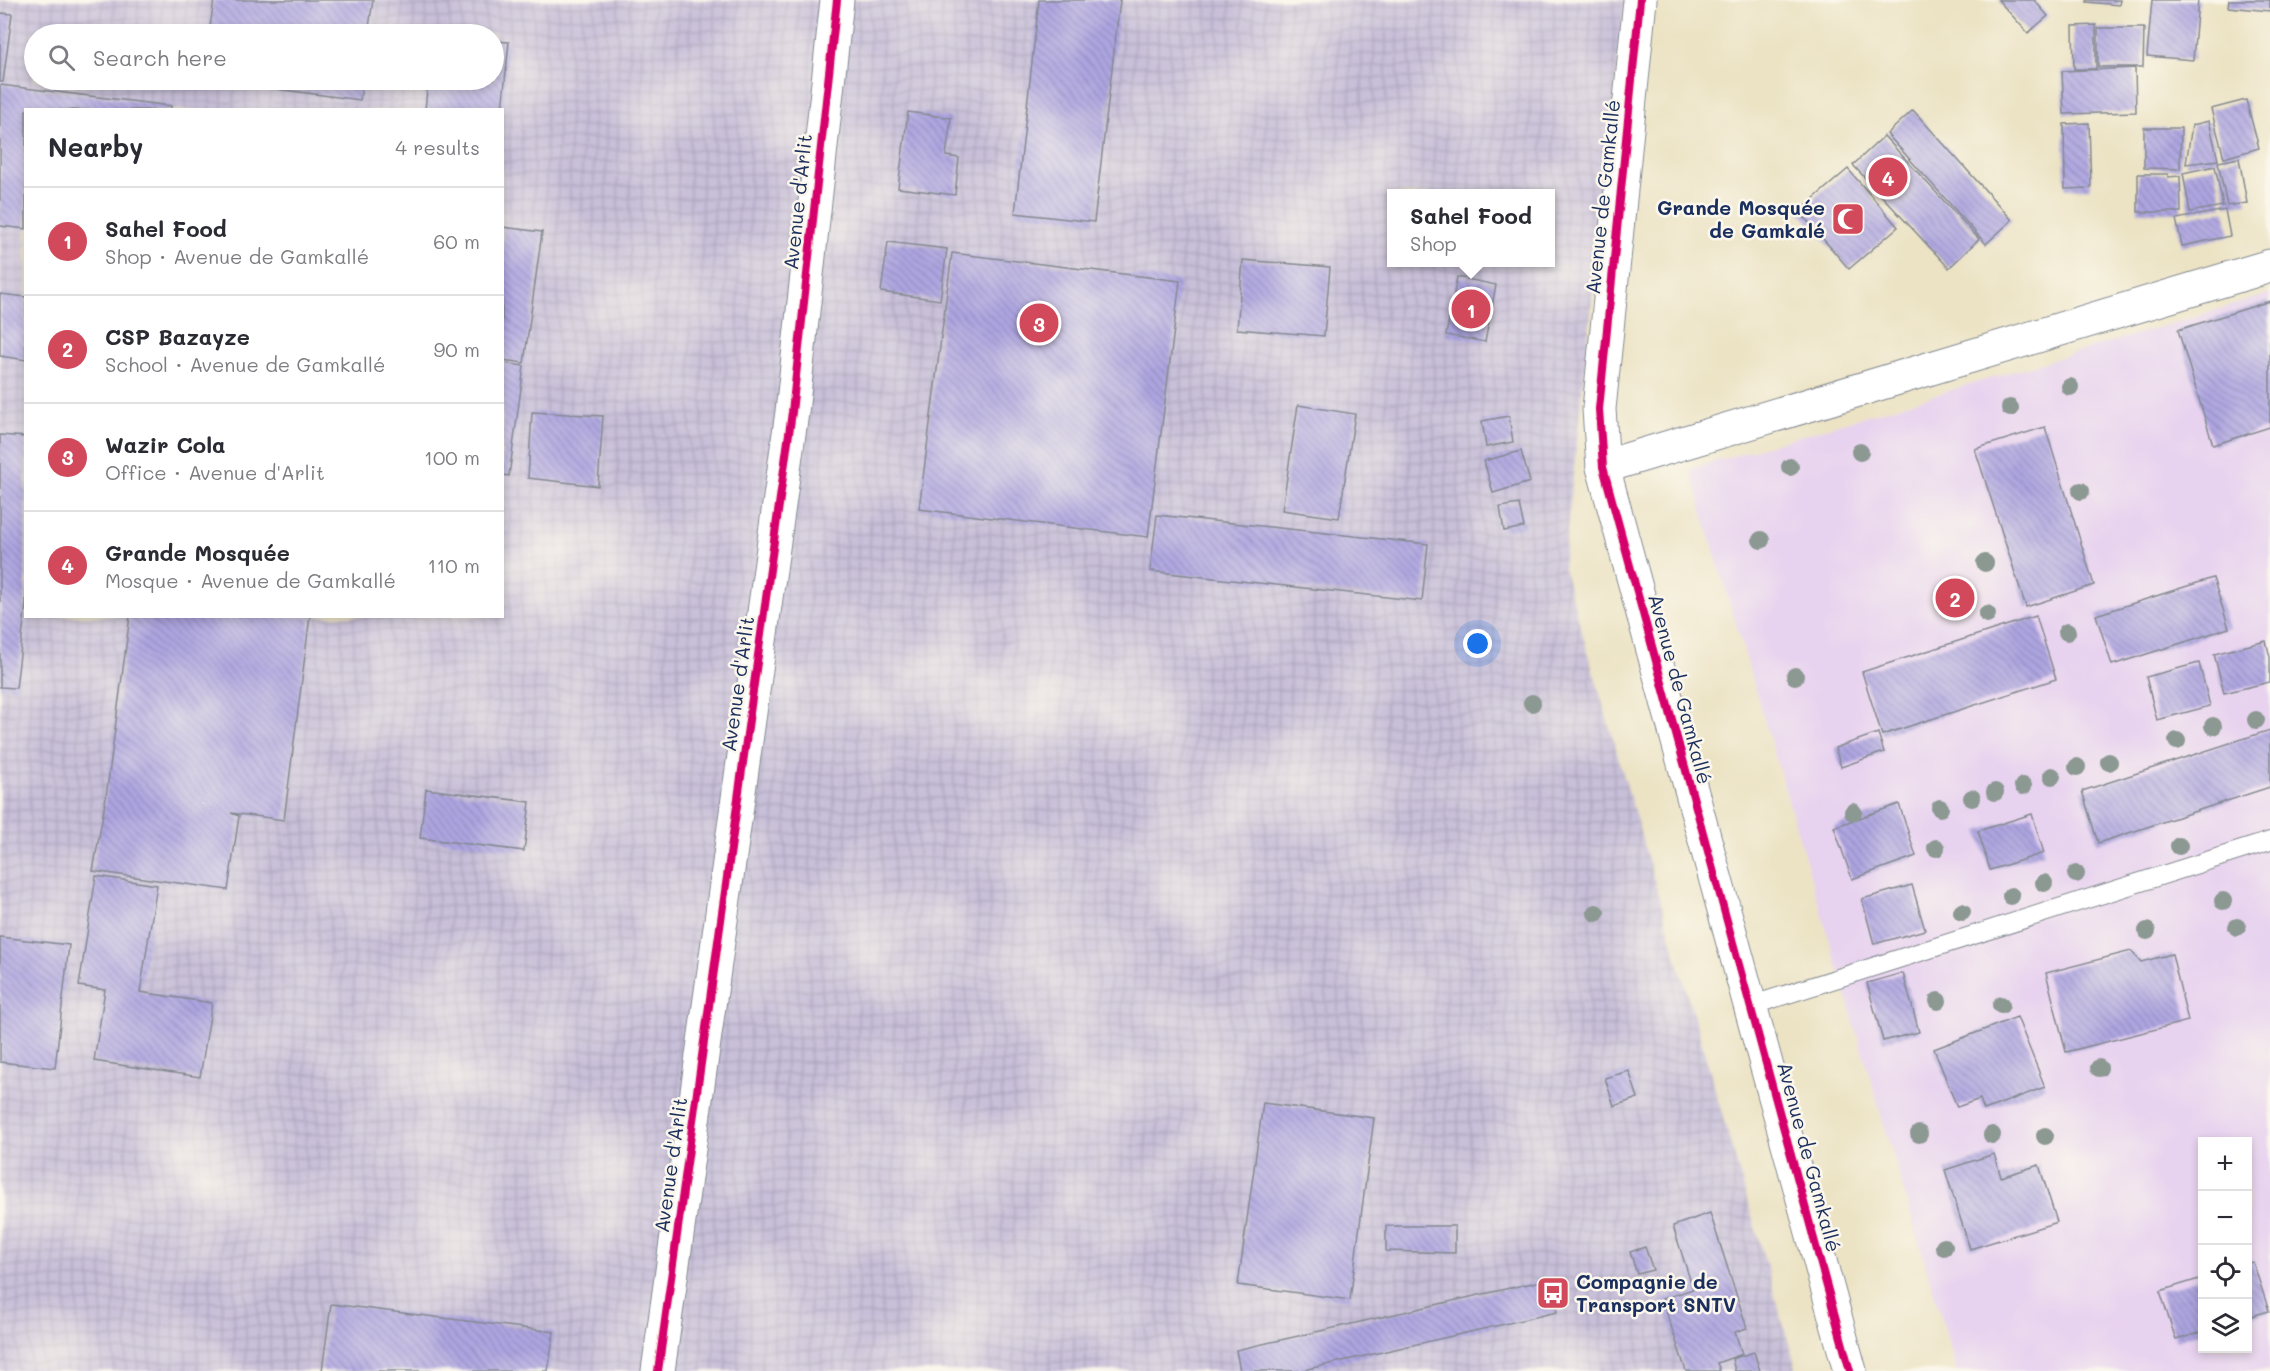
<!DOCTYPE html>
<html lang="en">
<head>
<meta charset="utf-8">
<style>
  :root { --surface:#fff; --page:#f7f7f7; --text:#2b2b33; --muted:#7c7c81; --line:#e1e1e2; --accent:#d1495b }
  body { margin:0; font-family:Mali,sans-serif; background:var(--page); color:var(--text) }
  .controls { position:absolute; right:18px; bottom:18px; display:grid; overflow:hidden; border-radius:0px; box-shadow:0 3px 9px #0003 }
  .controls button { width:54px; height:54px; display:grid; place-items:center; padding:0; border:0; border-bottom:2px solid var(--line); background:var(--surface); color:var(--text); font:30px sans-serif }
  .you { position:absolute; left:1478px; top:644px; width:21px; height:21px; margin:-15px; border:4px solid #fff; border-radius:50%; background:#1a73e8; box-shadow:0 0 0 9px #1a73e833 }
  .badge { display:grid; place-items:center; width:39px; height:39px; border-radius:50%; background:var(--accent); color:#fff; font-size:20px; font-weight:700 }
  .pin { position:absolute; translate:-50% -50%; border:3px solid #fff; box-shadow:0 2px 6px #0006 }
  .popup { position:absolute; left:1387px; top:189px; width:168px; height:78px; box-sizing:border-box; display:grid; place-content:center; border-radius:0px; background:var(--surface); filter:drop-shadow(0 2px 4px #0005); font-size:20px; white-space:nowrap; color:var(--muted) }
  .popup b { font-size:22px; color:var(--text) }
  .popup::after { content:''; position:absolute; left:50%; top:100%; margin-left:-12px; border:12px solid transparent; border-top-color:var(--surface) }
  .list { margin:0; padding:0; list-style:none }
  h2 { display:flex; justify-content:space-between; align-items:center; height:78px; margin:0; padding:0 24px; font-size:26px }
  h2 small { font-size:20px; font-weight:400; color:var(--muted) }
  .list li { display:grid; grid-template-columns:39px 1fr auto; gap:18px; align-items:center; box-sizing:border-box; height:108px; padding:0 24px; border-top:2px solid var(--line) }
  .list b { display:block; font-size:22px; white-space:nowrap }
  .list p { margin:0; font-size:20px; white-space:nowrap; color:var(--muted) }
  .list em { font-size:20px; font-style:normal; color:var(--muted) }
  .icon { flex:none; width:33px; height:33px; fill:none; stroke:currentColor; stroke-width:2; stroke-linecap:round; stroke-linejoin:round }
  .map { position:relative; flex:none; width:2270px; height:1371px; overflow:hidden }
  .search { position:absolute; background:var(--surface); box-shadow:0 3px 9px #0003; left:24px; top:24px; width:480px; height:66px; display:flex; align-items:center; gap:15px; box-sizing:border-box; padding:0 21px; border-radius:33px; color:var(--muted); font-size:22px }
  .panel { position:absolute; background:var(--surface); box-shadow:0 3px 9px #0003; left:24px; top:108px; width:480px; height:510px; border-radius:0px }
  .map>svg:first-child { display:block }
</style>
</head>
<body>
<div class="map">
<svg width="2270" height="1371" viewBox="0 0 2270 1371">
  <defs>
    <pattern id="industrial-grid" width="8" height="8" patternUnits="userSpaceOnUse" patternTransform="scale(1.5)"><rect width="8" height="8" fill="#c8bfd8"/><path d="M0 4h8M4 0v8" fill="none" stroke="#aba4bc"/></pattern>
    <pattern id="building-back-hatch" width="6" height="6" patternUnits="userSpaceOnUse" patternTransform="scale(1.5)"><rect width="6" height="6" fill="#afa6e1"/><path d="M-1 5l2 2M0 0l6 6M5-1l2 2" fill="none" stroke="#8e88ba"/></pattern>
  </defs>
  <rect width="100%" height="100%" fill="#fbf7ec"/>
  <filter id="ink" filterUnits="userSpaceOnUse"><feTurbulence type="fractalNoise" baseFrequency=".0167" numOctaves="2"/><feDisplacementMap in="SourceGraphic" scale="12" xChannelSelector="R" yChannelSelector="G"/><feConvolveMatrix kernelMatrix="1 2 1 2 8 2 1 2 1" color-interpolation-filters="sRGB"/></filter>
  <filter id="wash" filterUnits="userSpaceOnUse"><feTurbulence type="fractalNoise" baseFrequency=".008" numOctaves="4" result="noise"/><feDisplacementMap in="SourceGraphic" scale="24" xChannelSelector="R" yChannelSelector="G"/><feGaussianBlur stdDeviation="1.35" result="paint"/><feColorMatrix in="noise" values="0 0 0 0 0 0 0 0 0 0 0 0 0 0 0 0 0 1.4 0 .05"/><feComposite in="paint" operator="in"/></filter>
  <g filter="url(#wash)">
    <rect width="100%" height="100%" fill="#ece3c4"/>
    <path fill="#e7d2ef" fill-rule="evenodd" d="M2270,294V1371H1957L1690,469ZM2202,1142H2248V1348H2202Z"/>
    <path fill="url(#industrial-grid)" fill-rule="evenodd" d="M0,0H1625L1563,567L1797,1371H0ZM34,34H494V80H34ZM26,110H502V616H26ZM1392,194H1550V262H1392Z"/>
    <g id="blocks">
      <g fill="url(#building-back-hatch)">
        <polygon points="214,0 373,0 368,34 209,34"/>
        <polygon points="1039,0 1120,0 1094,222 1015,213"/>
        <polygon points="1998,0 2034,0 2048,16 2028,33"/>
        <polygon points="2087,0 2120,0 2119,5 2087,2"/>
        <polygon points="2152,0 2198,0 2193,60 2147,56"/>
        <polygon points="2229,0 2270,0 2270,11 2228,7"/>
        <polygon points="0,13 12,14 3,82 0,82"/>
        <polygon points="2096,25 2096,69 2074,69 2073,26"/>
        <polygon points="2098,28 2144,28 2143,67 2098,67"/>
        <polygon points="494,41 509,42 502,110 425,110 428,80 494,80"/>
        <polygon points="2135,68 2136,112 2064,114 2062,71"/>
        <polygon points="208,80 363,80 360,100"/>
        <polygon points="0,85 171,106 171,110 26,110 26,229 0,226"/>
        <polygon points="2246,100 2259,148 2224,158 2211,109"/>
        <polygon points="1913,110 2012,220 1986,244 1887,134"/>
        <polygon points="908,112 951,118 946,156 959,158 955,195 898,188"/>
        <polygon points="2209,121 2218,160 2186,164 2192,125"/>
        <polygon points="2089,123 2091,188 2065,189 2064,124"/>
        <polygon points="2144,128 2181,128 2180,169 2144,168"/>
        <polygon points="1884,136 1979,239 1949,268 1853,165"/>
        <polygon points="2239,158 2247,203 2227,206 2218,162"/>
        <polygon points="2215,166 2223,206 2190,212 2183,173"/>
        <polygon points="1848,169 1898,227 1849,269 1799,211"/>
        <polygon points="2138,174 2168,174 2168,177 2180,176 2181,212 2138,212"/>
        <polygon points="2225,210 2230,236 2182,246 2176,219"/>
        <polygon points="502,227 542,232 524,363 502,360"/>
        <polygon points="888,242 947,249 940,300 881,292"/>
        <polygon points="952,253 1180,281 1148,537 919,509"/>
        <polygon points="1243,260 1330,267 1324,336 1237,329"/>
        <polygon points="1457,277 1496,285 1485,342 1446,335"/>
        <polygon points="0,294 26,297 26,360 0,356"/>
        <polygon points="2270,301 2270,427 2213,445 2178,330"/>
        <polygon points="502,363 524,366 509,476 502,475"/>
        <polygon points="1298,405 1355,414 1339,518 1282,510"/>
        <polygon points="532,412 603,416 598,486 528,478"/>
        <polygon points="1509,416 1513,442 1486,447 1482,421"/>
        <polygon points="2045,427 2094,585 2026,607 1975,449"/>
        <polygon points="0,435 26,437 26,604 16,688 0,687"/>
        <polygon points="1521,451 1530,482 1493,493 1484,461"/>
        <polygon points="1519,504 1524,527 1504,531 1500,507"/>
        <polygon points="1157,515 1428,544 1422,601 1150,571"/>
        <polygon points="2213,578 2229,628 2112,665 2096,615"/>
        <polygon points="130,616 310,616 284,820 231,813 239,816 228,890 93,871 106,797"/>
        <polygon points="2036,616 2056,679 1882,735 1862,672"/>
        <polygon points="2266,641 2270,657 2270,682 2224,693 2214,654"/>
        <polygon points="2199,663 2210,706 2157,720 2146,677"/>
        <polygon points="2270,730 2270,787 2098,843 2082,791"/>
        <polygon points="1878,733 1884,752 1841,767 1835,748"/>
        <polygon points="426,789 530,802 524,851 420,838"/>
        <polygon points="1899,804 1916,856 1852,879 1834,827"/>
        <polygon points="2032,814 2044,853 1990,870 1978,831"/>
        <polygon points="96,876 157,885 140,992 212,1003 200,1077 94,1061 105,990 79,986"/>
        <polygon points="1912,885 1925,930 1874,944 1862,899"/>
        <polygon points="0,937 69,945 55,1068 0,1062"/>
        <polygon points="2131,951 2141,962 2172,954 2188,1021 2066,1052 2046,973"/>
        <polygon points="1903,973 1919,1032 1883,1041 1867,983"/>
        <polygon points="2017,1017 2045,1087 1984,1110 1980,1099 1957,1107 1934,1049"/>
        <polygon points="1629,1071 1638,1098 1614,1106 1605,1078"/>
        <polygon points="1263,1103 1374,1118 1350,1300 1238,1285"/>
        <polygon points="1994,1154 2001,1177 2039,1165 2057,1222 1970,1249 1945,1170"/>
        <polygon points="1710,1213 1747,1328 1735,1332 1742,1354 1717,1363 1720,1371 1686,1371 1662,1299 1693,1289 1673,1226"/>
        <polygon points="1386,1226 1455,1226 1455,1253 1386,1251"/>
        <polygon points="1645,1247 1653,1270 1637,1274 1630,1252"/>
        <polygon points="2253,1262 2269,1311 2248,1317 2248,1263"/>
        <polygon points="2202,1278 2202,1332 2176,1340 2160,1291"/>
        <polygon points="1550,1279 1557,1312 1299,1371 1240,1371 1236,1350"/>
        <polygon points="331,1304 554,1332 548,1371 322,1371"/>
        <polygon points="1754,1352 1760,1371 1735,1371 1732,1359"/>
      </g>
    </g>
  </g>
  <g filter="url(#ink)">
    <use href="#blocks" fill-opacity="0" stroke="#848991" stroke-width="1.5"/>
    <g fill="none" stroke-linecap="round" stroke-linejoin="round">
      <g stroke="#848991" stroke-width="20">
        <polyline id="lane" points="1750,1006 2270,841"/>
      </g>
      <g stroke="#848991" stroke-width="35">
        <g id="street">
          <polyline points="1640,0 1599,409 1603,467 1850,1371"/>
          <polyline points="1603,467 2270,266"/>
          <polyline points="658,1371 792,412 837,0"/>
        </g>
      </g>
      <use href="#lane" stroke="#fff" stroke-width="18"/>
      <use href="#street" stroke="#fff" stroke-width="33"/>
      <g stroke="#fbf7ec" stroke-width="11">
        <g id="cycleway">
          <polyline points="1640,0 1599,409 1603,467 1850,1371"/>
          <polyline points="658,1371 792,412 837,0"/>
        </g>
      </g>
      <use href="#cycleway" stroke="#d6006c" stroke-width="8"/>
    </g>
    <g fill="#8c9892">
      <circle cx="2070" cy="387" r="9"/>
      <circle cx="2010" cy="408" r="9"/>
      <circle cx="1860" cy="452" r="9"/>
      <circle cx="1790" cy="467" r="9"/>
      <circle cx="2081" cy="491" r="9"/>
      <circle cx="1761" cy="540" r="9"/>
      <circle cx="1985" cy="563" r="9"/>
      <circle cx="1987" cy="614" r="9"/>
      <circle cx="2067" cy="632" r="9"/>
      <circle cx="1795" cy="676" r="9"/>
      <circle cx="1532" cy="703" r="9"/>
      <circle cx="2256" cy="720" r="9"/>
      <circle cx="2213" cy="726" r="9"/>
      <circle cx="2177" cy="741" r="9"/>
      <circle cx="2109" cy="762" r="9"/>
      <circle cx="2077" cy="767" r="9"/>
      <circle cx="2052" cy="776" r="9"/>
      <circle cx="2023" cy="786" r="9"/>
      <circle cx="1995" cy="792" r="9"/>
      <circle cx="1972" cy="798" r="9"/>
      <circle cx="1940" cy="808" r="9"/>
      <circle cx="1853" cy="812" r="9"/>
      <circle cx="2179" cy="846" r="9"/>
      <circle cx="1936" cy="848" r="9"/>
      <circle cx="2076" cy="874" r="9"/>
      <circle cx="2044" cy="883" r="9"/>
      <circle cx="2011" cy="896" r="9"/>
      <circle cx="2223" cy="901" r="9"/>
      <circle cx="1962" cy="912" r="9"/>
      <circle cx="1596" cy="913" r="9"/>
      <circle cx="2237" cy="927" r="9"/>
      <circle cx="2147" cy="931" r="9"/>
      <circle cx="1938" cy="1001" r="9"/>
      <circle cx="2001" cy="1005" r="9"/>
      <circle cx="2099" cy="1068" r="9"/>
      <circle cx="1919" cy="1134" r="9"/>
      <circle cx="1992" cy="1135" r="9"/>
      <circle cx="2045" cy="1136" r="9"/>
      <circle cx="1944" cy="1247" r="9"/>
    </g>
  </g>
  <defs>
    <g id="mosque-square" transform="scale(1.725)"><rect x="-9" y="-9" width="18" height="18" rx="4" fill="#d1495b" stroke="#fbf7ec"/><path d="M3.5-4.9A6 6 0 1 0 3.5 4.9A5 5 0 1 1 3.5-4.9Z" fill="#fff"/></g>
    <g id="bus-square" transform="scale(1.725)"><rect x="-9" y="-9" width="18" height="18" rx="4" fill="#d1495b" stroke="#fbf7ec"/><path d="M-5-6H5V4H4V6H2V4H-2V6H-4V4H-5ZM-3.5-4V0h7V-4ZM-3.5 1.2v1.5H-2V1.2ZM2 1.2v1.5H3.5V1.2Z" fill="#fff"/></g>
  </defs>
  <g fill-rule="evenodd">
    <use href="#mosque-square" x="1848" y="219"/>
    <use href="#bus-square" x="1553" y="1293"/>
  </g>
  <g text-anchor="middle" stroke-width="5" stroke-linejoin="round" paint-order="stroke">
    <g font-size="20" fill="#1b2f5e" stroke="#fbf7ec">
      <text transform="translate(1603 197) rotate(-84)" y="7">Avenue de Gamkallé</text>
      <text transform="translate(798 202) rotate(-84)" y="7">Avenue d'Arlit</text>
      <text transform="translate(738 684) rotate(-82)" y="7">Avenue d'Arlit</text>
      <text transform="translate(1680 689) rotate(75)" y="7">Avenue de Gamkallé</text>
      <text transform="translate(1809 1157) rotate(75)" y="7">Avenue de Gamkallé</text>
      <text transform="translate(671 1165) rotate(-82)" y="7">Avenue d'Arlit</text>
    </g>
    <g font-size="20" font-weight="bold" fill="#1b2f5e" stroke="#fbf7ec" text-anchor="end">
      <text x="1825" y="215">Grande Mosquée<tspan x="1825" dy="23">de Gamkalé</tspan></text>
      <text x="1576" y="1289" text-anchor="start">Compagnie de<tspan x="1576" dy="23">Transport SNTV</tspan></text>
    </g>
  </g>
</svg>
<div class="controls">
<button>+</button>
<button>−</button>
<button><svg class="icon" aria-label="locate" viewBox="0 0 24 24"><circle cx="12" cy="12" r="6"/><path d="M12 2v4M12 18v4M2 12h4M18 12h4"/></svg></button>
<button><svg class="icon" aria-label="layers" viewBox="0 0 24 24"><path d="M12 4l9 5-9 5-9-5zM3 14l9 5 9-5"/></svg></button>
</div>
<div class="you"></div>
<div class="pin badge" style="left:1471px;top:309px">1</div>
<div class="popup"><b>Sahel Food</b>Shop</div>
<div class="pin badge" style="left:1955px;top:598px">2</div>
<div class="pin badge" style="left:1039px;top:323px">3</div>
<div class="pin badge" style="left:1888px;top:177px">4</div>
<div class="search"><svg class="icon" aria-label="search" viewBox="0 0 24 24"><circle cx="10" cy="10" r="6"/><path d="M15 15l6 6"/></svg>Search here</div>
<section class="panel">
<h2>Nearby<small>4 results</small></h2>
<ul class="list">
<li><span class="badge">1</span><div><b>Sahel Food</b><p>Shop · Avenue de Gamkallé</p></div><em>60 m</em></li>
<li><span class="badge">2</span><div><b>CSP Bazayze</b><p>School · Avenue de Gamkallé</p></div><em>90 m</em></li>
<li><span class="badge">3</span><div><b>Wazir Cola</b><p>Office · Avenue d'Arlit</p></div><em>100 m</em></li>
<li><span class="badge">4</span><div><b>Grande Mosquée</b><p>Mosque · Avenue de Gamkallé</p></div><em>110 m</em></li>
</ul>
</section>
</div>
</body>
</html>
